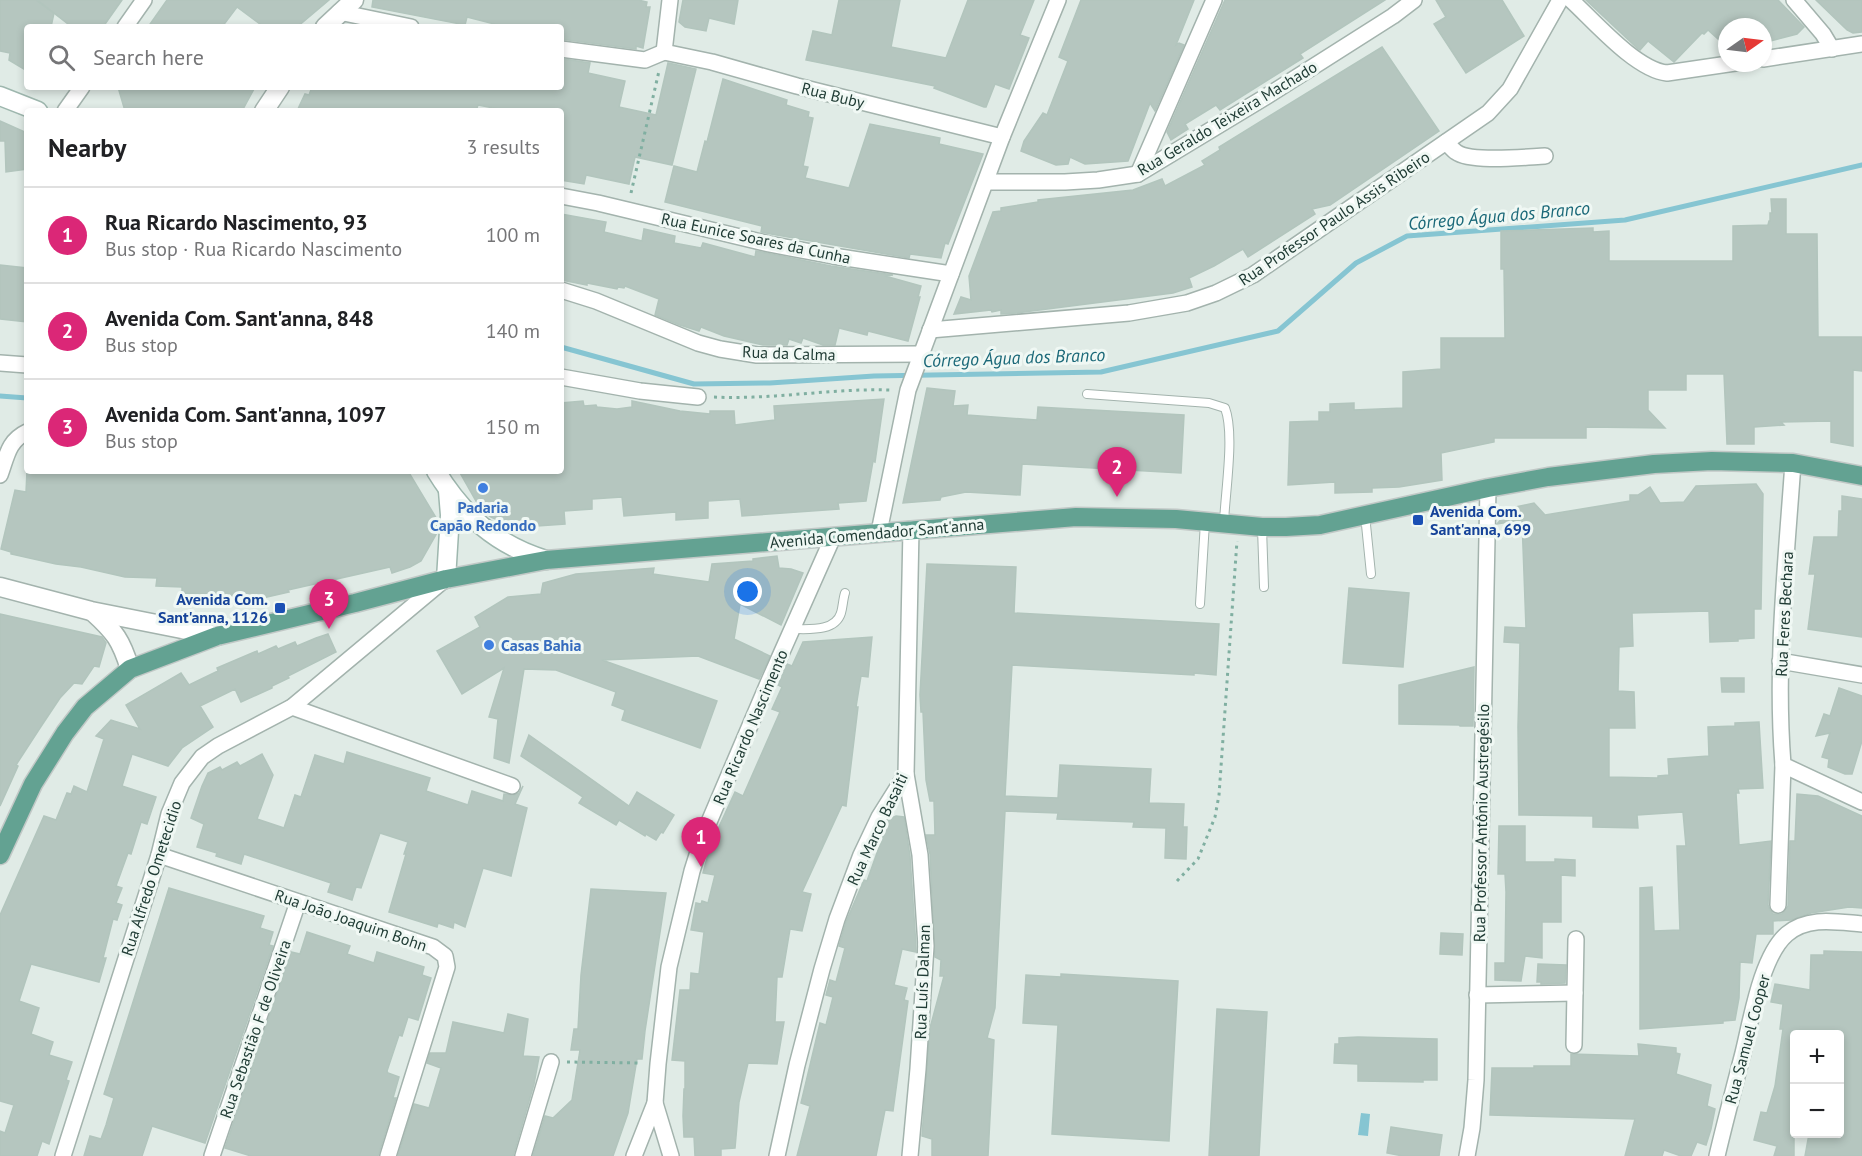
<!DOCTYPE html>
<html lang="en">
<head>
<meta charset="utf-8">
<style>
  :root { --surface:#fff; --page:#f2f2f2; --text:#202124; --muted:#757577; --line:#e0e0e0; --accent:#db2777 }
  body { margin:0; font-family:"PT Sans",sans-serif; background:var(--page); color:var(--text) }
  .controls { position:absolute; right:18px; bottom:18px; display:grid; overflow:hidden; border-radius:6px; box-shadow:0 3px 9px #0003 }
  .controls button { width:54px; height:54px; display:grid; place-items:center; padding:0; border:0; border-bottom:2px solid var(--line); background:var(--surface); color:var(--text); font:30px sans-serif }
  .compass { position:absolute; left:1718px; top:18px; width:54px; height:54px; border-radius:50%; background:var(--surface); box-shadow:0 3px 9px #0003; rotate:76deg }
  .you { position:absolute; left:748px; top:592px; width:21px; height:21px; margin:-15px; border:4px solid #fff; border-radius:50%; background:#1a73e8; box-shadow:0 0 0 9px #1a73e833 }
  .badge { display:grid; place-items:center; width:39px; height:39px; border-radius:50%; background:var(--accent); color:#fff; font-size:20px; font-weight:700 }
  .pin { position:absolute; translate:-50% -50px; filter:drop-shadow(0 2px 3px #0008) }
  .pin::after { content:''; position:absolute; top:32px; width:21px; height:18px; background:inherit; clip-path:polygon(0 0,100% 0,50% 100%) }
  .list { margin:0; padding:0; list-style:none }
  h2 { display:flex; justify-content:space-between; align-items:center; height:78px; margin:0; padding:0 24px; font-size:26px }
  h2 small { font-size:20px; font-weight:400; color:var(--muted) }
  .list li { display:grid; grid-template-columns:39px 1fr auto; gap:18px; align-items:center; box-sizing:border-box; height:96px; padding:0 24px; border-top:2px solid var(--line) }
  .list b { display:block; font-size:22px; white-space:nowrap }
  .list p { margin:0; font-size:20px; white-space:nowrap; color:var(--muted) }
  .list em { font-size:20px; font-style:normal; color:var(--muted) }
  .icon { flex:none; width:33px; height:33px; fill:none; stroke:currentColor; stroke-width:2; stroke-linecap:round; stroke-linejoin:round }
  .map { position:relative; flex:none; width:1862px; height:1156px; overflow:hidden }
  .search { position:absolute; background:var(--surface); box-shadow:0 3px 9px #0003; left:24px; top:24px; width:540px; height:66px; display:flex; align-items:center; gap:15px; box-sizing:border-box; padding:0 21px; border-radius:6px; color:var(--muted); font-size:22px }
  .panel { position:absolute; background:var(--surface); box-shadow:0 3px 9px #0003; left:24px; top:108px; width:540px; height:366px; border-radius:6px }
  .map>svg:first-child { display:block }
</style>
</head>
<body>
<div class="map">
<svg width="1862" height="1156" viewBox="0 0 1862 1156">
  <rect width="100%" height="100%" fill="#e0ebe6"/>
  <polygon fill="#86c5d2" points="1361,1113 1370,1114 1368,1136 1358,1135"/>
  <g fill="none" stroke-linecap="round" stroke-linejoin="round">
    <g stroke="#86c5d2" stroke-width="5">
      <polyline points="561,347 694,384 770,383 874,376 1101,372 1278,331 1356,263 1407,236 1625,220 1862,165"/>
      <polyline points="0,396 27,398"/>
    </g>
  </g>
  <g fill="#b5c6bf" stroke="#b2c5bd" stroke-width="1.5">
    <polygon points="0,0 36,0 54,13 51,27 27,27 27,71 9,60 10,53 0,51"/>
    <polygon points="37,0 122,0 103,27 72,27"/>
    <polygon points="167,0 329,0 297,27 264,27 237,7 222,27 148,27"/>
    <polygon points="373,0 638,0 647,2 646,7 650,7 643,48 636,46 636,49 561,39 561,27 506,27 467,17 465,25 372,7"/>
    <polygon points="683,0 738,0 734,24 709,18 706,31 685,27 679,22"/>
    <polygon points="839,0 900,0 891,47 946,58 968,0 1034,0 1020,35 1029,38 1009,89 995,84 986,107 984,107 934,88 935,86 806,60 813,31 832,35"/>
    <polygon points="1081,0 1194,0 1176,45 1179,43 1184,45 1155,111 1150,103 1128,161 1085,164 1070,157 1068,164 1056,165 1021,151 1024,141 1043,113 1047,115 1068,61 1059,57"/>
    <polygon points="1225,0 1385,0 1300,54 1303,58 1220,110 1216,105 1185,124 1188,129 1171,140 1167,132"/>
    <polygon points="1436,0 1502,0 1524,36 1466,73 1434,24 1446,17"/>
    <polygon points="1586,0 1778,0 1804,27 1797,34 1763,43 1763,27 1727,27 1727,47 1708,30 1704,34 1702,33 1674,62 1648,41 1640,50 1637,48"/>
    <polygon points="1816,0 1862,0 1862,32 1853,33 1847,30"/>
    <polygon points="1382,47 1439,131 1330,205 1312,209 1315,214 1248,257 1243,249 1214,266 1189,278 1192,287 1173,293 1016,313 1001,314 1001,310 992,312 991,310 954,314 961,297 971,300 969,276 993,212 1001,211 1001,208 1038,202 1038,200 1133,190 1162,179 1165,186 1205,165 1202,161 1220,150 1219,147"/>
    <polygon points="563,59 590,63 588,73 625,81 619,107 656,115 668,63 696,69 672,165 635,157 629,184 586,175 584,184 561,180 561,123 563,111 509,111 478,105 476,111 297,111 305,94 309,95 312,87 561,87"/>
    <polygon points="723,79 787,100 786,105 809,112 808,117 813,118 803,166 808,167 805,178 849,188 870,124 940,138 939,144 983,154 948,244 945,243 941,258 910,254 909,258 771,234 761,232 762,226 665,202 674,166 697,172 705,141 707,142"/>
    <polygon points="118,87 255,87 242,111 125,111"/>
    <polygon points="0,121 27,133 27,169 6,172 5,141 0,141"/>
    <polygon points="1771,199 1786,199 1786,234 1817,234 1818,337 1862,337 1862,371 1853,370 1853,446 1831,442 1831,421 1781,422 1784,425 1754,427 1754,444 1727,444 1724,374 1686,374 1686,390 1648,390 1648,410 1665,428 1586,427 1586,438 1494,438 1494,442 1441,453 1442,480 1399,487 1372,488 1372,492 1335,493 1335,482 1288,485 1290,422 1319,421 1319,412 1330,412 1330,404 1354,403 1354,410 1403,408 1403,372 1441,369 1441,338 1505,338 1504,269 1501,269 1501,231 1593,228 1593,232 1609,231 1609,261 1733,261 1733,226 1768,225 1769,221 1770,221 1770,213 1772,213"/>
    <polygon points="561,214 606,222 604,232 642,241 644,229 675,236 674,243 701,248 703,243 755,257 756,251 831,266 893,275 885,276 921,286 918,297 920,297 908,341 868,331 867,335 839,328 835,345 823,345 803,338 801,343 789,339 787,345 763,345 724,336 701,327 699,331 680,325 655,315 659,299 625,286 624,288 618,287 617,289 587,283 587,285 561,280"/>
    <polygon points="0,265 27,268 27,322 0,319"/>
    <polygon points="927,388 955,391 953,406 968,405 967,415 1037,420 1038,407 1184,415 1181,473 1022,464 1020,495 966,492 941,497 940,500 903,503"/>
    <polygon points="884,399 875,462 873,461 866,501 838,503 839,509 742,516 740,499 708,501 708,518 676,520 676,512 624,516 622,497 592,499 592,509 564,511 565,524 537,526 500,521 491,517 484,512 476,501 459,471 561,471 561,403 583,401 584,406 596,405 597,407 617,409 632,407 632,401 680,411 710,414 710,411 734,411 735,425 775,420 774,406"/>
    <polygon points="27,471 408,471 438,521 438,531 421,561 410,567 392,573 390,567 288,590 289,592 249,601 248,596 223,602 223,595 182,593 182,587 156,586 157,578 125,577 81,567 56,564 11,554 11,552 1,549 15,490 26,492"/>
    <polygon points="1756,484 1763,494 1761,609 1754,609 1754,638 1738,639 1738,641 1710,642 1709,611 1632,613 1633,646 1619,647 1618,691 1634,692 1635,728 1609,728 1609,777 1658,778 1658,776 1669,775 1668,759 1709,756 1708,727 1735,726 1735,723 1759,722 1763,788 1738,789 1739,793 1736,793 1739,845 1771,841 1768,905 1770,910 1773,914 1782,914 1788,906 1790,841 1795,841 1797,794 1818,796 1862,816 1862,908 1849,907 1811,913 1791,920 1773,921 1773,934 1756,934 1752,963 1740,962 1739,998 1735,1020 1723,1021 1723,1023 1640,1029 1640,888 1652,887 1654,931 1680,930 1677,846 1686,846 1683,812 1637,815 1638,828 1593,827 1593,816 1519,815 1518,727 1520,643 1504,642 1505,627 1526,628 1522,520 1497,524 1511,508 1534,503 1545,515 1630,501 1630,495 1638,495 1650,487 1660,503 1684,502 1696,486"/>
    <polygon points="1842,496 1862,499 1862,637 1808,629 1815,574 1809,574 1814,537 1838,537 1839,511 1842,511"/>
    <polygon points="777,556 779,568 791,569 803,573 781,625 740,604 734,639 770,656 759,679 698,656 602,660 717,701 700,748 622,720 625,710 612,705 616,692 556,670 524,669 509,763 494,758 498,719 489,717 504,668 462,694 437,651 480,627 475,617 508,597 541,594 543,583 576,574 654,568 653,574 709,582 712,564 753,561 753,559"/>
    <polygon points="927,564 1016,567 1014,613 1219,624 1216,675 1194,673 1194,675 1012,665 1005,796 1058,798 1060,765 1151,769 1149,803 1184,804 1183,827 1187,827 1186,859 1165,858 1166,828 1133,827 1134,822 1057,819 1058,813 1005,811 995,1008 987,1038 994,1040 988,1156 932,1156 932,1139 922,1136 930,1028 944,976 940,976 941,960 935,957 930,854 926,835 935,835 934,801 930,801 926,780 923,712 921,712 920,695"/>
    <polygon points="1349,588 1409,593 1403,667 1343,663"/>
    <polygon points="0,614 102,637 106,643 99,667 94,666 82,684 74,683 60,698 40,728 16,765 18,766 0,806"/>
    <polygon points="328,634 336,652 288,676 289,678 272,686 272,688 241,702 235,689 200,706 213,727 182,748 168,766 132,754 122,786 156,797 147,824 141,822 131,854 128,853 116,886 122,888 116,903 122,905 117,920 113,919 103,958 106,958 99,982 31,964 19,1001 39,1008 31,1034 53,1042 49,1055 72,1062 66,1080 69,1081 49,1144 42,1141 37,1156 0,1156 0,1131 5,1133 14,1105 0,1101 0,915 44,816 56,820 67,793 71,794 74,786 87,792 104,739 96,736 111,720 140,729 126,705 181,673 189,685 218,671 217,668 257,651 258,654 276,646 278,649 295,642 297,646 316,638"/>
    <polygon points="872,637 868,677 861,676 856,707 858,707 846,806 842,805 802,892 811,894 802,931 790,929 782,977 777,977 775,1022 784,1022 777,1064 748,1063 739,1102 735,1148 721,1149 721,1156 695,1156 694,1137 684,1137 683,1116 684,1089 685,1089 685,1061 672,1060 680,990 690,990 691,973 699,974 704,932 691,930 696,903 701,904 702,901 708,903 715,875 703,873 711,844 735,792 743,796 780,712 772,709 782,687 778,685 787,664 792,666 803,642"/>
    <polygon points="1474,667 1473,726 1460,726 1459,725 1399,724 1399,685"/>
    <polygon points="1721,678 1744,678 1744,692 1722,692"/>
    <polygon points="1839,688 1862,696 1862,741 1852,774 1845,774 1828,767 1829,759 1822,757 1830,733 1816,736 1824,714 1830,716"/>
    <polygon points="529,735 629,806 637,792 674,815 663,833 661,832 656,840 646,834 645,836 619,820 616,825 579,803 583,797 521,756"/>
    <polygon points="347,752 430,778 426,791 468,805 472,791 503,801 504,794 514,795 519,793 523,786 515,804 527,808 511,876 483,868 465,927 454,922 453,928 438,923 437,927 389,912 406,854 404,854 408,842 380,833 361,888 356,887 352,900 328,892 331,883 244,854 241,864 216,856 217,853 197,847 204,824 191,818 202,786 208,773 220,767 222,770 237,762 240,766 262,754 273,775 257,819 284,828 295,795 301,797 315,755 344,764"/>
    <polygon points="896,816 904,817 910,856 916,946 916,952 902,949 894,985 907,988 904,1000 908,1001 893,1111 885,1110 876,1156 797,1156 810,1106 801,1103 820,1023 826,1025 833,997 826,995 830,980 836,982 845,948 839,946 846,922 864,880 867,881 883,836 881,835 883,832 889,819"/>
    <polygon points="1499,826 1525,826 1525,862 1555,862 1555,859 1575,860 1575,876 1561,875 1561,922 1542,922 1542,958 1525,956 1521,981 1495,980 1495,963 1505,963 1506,892 1505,874 1498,874"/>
    <polygon points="169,888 264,916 260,928 273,932 269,945 273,946 205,1143 152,1126 142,1156 84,1156 90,1136 101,1139 106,1125 114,1098 104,1094"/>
    <polygon points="591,889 666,893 645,1031 642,1059 637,1059 628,1113 613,1156 533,1156 545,1116 553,1118 572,1100 580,1050 571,1050 574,1029 578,1029 581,975"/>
    <polygon points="307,932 350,946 347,954 374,963 377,952 424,967 422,975 431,978 418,1020 408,1017 402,1036 399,1035 387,1071 388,1073 399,1077 393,1098 396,1098 378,1156 251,1156 225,1148 291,952 300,954"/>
    <polygon points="1441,933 1463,934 1462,955 1440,954"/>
    <polygon points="1824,951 1862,952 1862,1156 1805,1156 1809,1134 1839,1134 1839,1035 1794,1031 1794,1156 1774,1156 1777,1146 1754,1140 1761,1112 1767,1113 1775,1086 1783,1029 1780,1029 1783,1004 1771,1002 1775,984 1810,990 1811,955 1824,955"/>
    <polygon points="1538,964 1566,965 1565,983 1541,984 1541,982 1537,982"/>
    <polygon points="1061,974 1178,981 1169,1141 1052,1134 1058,1025 1023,1023 1026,975 1061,977"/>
    <polygon points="1217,1009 1267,1012 1259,1156 1209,1156"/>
    <polygon points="508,1014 528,1019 523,1056 539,1057 534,1084 513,1156 398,1156 414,1104 429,1108 441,1068 427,1063 430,1053 446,1053 453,1022 504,1033"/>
    <polygon points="1358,1037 1437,1039 1437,1080 1423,1080 1423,1082 1358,1081 1358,1064 1334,1063 1335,1044 1339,1044 1339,1038"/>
    <polygon points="1638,1044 1676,1048 1676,1053 1680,1054 1676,1074 1711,1085 1707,1106 1715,1109 1711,1129 1706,1145 1697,1142 1691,1156 1681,1156 1664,1150 1662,1156 1625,1156 1635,1119 1490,1115 1492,1068 1534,1068 1534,1066 1571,1066 1571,1054 1639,1056"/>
    <polygon points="1391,1127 1442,1135 1439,1156 1403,1156 1387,1153"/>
  </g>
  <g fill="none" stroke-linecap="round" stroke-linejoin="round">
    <g stroke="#a3b3ad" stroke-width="10">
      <g id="service">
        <path d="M1087,394L1209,403L1225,408C1235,434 1225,493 1224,523"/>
        <polyline points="1365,515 1371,574"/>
        <polyline points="1262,528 1264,587"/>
        <polyline points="1200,604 1205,522"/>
        <path d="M792,629C809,629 835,632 841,613C843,606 843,599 845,593"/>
      </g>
    </g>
    <g stroke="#a3b3ad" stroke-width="18">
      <g id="minor">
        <path d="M1571,0C1594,21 1636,70 1667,73L1735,63"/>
        <polyline points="1794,0 1823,34 1832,49"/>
        <polyline points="339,12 411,27"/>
        <polyline points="125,27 144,0"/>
        <polyline points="561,49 645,60 664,52"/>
        <polyline points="664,52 712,62 797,86 1002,137"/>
        <polyline points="664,52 670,0"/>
        <polyline points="1763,59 1862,44"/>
        <polyline points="65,111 82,87"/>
        <path d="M1446,142C1449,145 1453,150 1456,152C1471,163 1525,157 1545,156"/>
        <polyline points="1138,174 1214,0"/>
        <polyline points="987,182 1065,182 1098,180 1138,174 1267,96 1393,16 1414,0"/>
        <polyline points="561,196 598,203 769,244 833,256 951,274"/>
        <polyline points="561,290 596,301 698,343 720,349 757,355 920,354"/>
        <polyline points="930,330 1129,313 1187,303 1216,293 1253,275 1488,113 1510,89 1560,0"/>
        <polyline points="0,363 27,365"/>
        <polyline points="561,377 640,391 698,397"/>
        <path d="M1793,463C1786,563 1775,664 1783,765L1862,802"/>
        <path d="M0,475C7,456 8,441 27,432"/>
        <polyline points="879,532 908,390 1002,137 1058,0"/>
        <polyline points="1780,661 1862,675"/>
        <polyline points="292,707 512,786"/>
        <polyline points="906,774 920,855 926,946 918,1069 910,1156"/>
        <polyline points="159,855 433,947 445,956 447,967 388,1156"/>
        <polyline points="1778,905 1783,765"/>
        <polyline points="1477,995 1575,993"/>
        <polyline points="1574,1045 1576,939"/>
        <polyline points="655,1103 671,1156"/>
        <polyline points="63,1156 159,855 169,814 182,783 202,757 218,746 292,707 444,580"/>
        <polyline points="212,1156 298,902"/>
        <polyline points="523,1156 551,1062"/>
        <polyline points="634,1156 655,1103 658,1064 669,967 692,871 703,836 769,681 833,537"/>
        <polyline points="777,1156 797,1065 822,969 837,919 861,855 879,817 906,774 911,529"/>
        <polyline points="1467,1156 1472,1128 1476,1080 1488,488"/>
        <path d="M1717,1156C1725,1122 1734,1088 1743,1053C1751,1021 1761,956 1787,934C1808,916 1837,922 1862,924"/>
      </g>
    </g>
    <g stroke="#a3b3ad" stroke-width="21">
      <g id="tertiary">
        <polyline points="325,27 354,0"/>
        <polyline points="264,111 280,87"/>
        <polyline points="0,587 91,611 217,636"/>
        <path d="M93,612C115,632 121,640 130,669"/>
      </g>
    </g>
    <g stroke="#9eb7ae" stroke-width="21">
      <g id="secondary">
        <polyline points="0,96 38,111"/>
        <path d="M436,471C463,515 496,545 546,560"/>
        <polyline points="446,579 450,515 448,491"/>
      </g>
    </g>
    <g stroke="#c1c8c6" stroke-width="21">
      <polyline id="primary" points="0,855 33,784 65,733 85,707 130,669 217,636 355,603 446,579 546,560 1076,517 1176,519 1262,527 1286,527 1320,525 1488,488 1548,477 1654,464 1712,461 1793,463 1862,476"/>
    </g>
    <g stroke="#80afa1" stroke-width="3" stroke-dasharray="3 4.5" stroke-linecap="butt">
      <polyline points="631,193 659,71"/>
      <path d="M714,397C773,400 832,388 890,390"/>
      <polyline points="1177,881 1198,859 1215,817 1219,795 1237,541"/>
      <polyline points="567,1062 642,1063"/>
    </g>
    <use href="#service" stroke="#fff" stroke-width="8"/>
    <use href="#minor" stroke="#fff" stroke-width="15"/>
    <use href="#tertiary" stroke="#fff" stroke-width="18"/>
    <use href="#secondary" stroke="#fff" stroke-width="18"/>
    <use href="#primary" stroke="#63a292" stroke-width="18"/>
  </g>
  <g fill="#3f7fe0" stroke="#f0f8f4" stroke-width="2">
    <circle cx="483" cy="488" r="6"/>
    <circle cx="489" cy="645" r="6"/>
  </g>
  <g fill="#1a4fb4" stroke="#f0f8f4" stroke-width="2">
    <rect x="1412" y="514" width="12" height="12" rx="3"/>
    <rect x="274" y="602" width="12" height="12" rx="3"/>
  </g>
  <g text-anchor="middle" stroke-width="6" stroke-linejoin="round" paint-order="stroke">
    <g font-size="16" fill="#203c35" stroke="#f0f8f4">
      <text transform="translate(833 95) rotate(14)" y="6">Rua Buby</text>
      <text transform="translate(1227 118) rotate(-31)" y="6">Rua Geraldo Teixeira Machado</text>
      <text transform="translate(1334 218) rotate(-34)" y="6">Rua Professor Paulo Assis Ribeiro</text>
      <text transform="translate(756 238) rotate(12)" y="6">Rua Eunice Soares da Cunha</text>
      <text transform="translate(789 353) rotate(2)" y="6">Rua da Calma</text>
      <text transform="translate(877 533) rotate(-5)" y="6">Avenida Comendador Sant'anna</text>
      <text transform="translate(1784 614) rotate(-87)" y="6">Rua Feres Bechara</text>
      <text transform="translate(750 727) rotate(-67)" y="6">Rua Ricardo Nascimento</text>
      <text transform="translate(1481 823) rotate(-89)" y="6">Rua Professor Antônio Austregésilo</text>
      <text transform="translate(877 829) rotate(-65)" y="6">Rua Marco Basaiti</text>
      <text transform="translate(151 878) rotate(-72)" y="6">Rua Alfredo Ometecidio</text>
      <text transform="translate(351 920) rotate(19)" y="6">Rua João Joaquim Bohn</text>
      <text transform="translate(922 982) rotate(-88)" y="6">Rua Luís Dalman</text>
      <text transform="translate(255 1029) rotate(-71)" y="6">Rua Sebastião F de Oliveira</text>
      <text transform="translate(1747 1039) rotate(-75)" y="6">Rua Samuel Cooper</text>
    </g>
    <g font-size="16" font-weight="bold" fill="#366cbe" stroke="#f0f8f4">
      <text x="483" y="513">Padaria<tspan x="483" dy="18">Capão Redondo</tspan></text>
      <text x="501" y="651" text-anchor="start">Casas Bahia</text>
    </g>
    <g font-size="16" font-weight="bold" fill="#164399" stroke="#f0f8f4" text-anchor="start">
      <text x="1430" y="517">Avenida Com.<tspan x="1430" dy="18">Sant'anna, 699</tspan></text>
      <text x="268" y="605" text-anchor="end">Avenida Com.<tspan x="268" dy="18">Sant'anna, 1126</tspan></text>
    </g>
    <g font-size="18" font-style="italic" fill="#1a6878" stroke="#f0f8f4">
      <text transform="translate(1499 216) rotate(-5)" y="6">Córrego Água dos Branco</text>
      <text transform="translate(1014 358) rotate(-2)" y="6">Córrego Água dos Branco</text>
    </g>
  </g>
</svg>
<div class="controls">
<button>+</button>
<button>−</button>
</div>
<svg class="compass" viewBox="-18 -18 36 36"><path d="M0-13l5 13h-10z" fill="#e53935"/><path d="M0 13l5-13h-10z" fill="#757577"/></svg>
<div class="you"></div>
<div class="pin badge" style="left:701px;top:867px">1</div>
<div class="pin badge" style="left:1117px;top:497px">2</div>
<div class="pin badge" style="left:329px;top:629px">3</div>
<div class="search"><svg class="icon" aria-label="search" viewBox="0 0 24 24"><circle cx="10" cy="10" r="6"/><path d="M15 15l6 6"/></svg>Search here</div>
<section class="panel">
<h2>Nearby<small>3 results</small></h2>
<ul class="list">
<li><span class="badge">1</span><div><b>Rua Ricardo Nascimento, 93</b><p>Bus stop · Rua Ricardo Nascimento</p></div><em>100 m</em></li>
<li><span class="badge">2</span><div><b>Avenida Com. Sant'anna, 848</b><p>Bus stop</p></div><em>140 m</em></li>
<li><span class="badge">3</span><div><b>Avenida Com. Sant'anna, 1097</b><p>Bus stop</p></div><em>150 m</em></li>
</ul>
</section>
</div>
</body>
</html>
